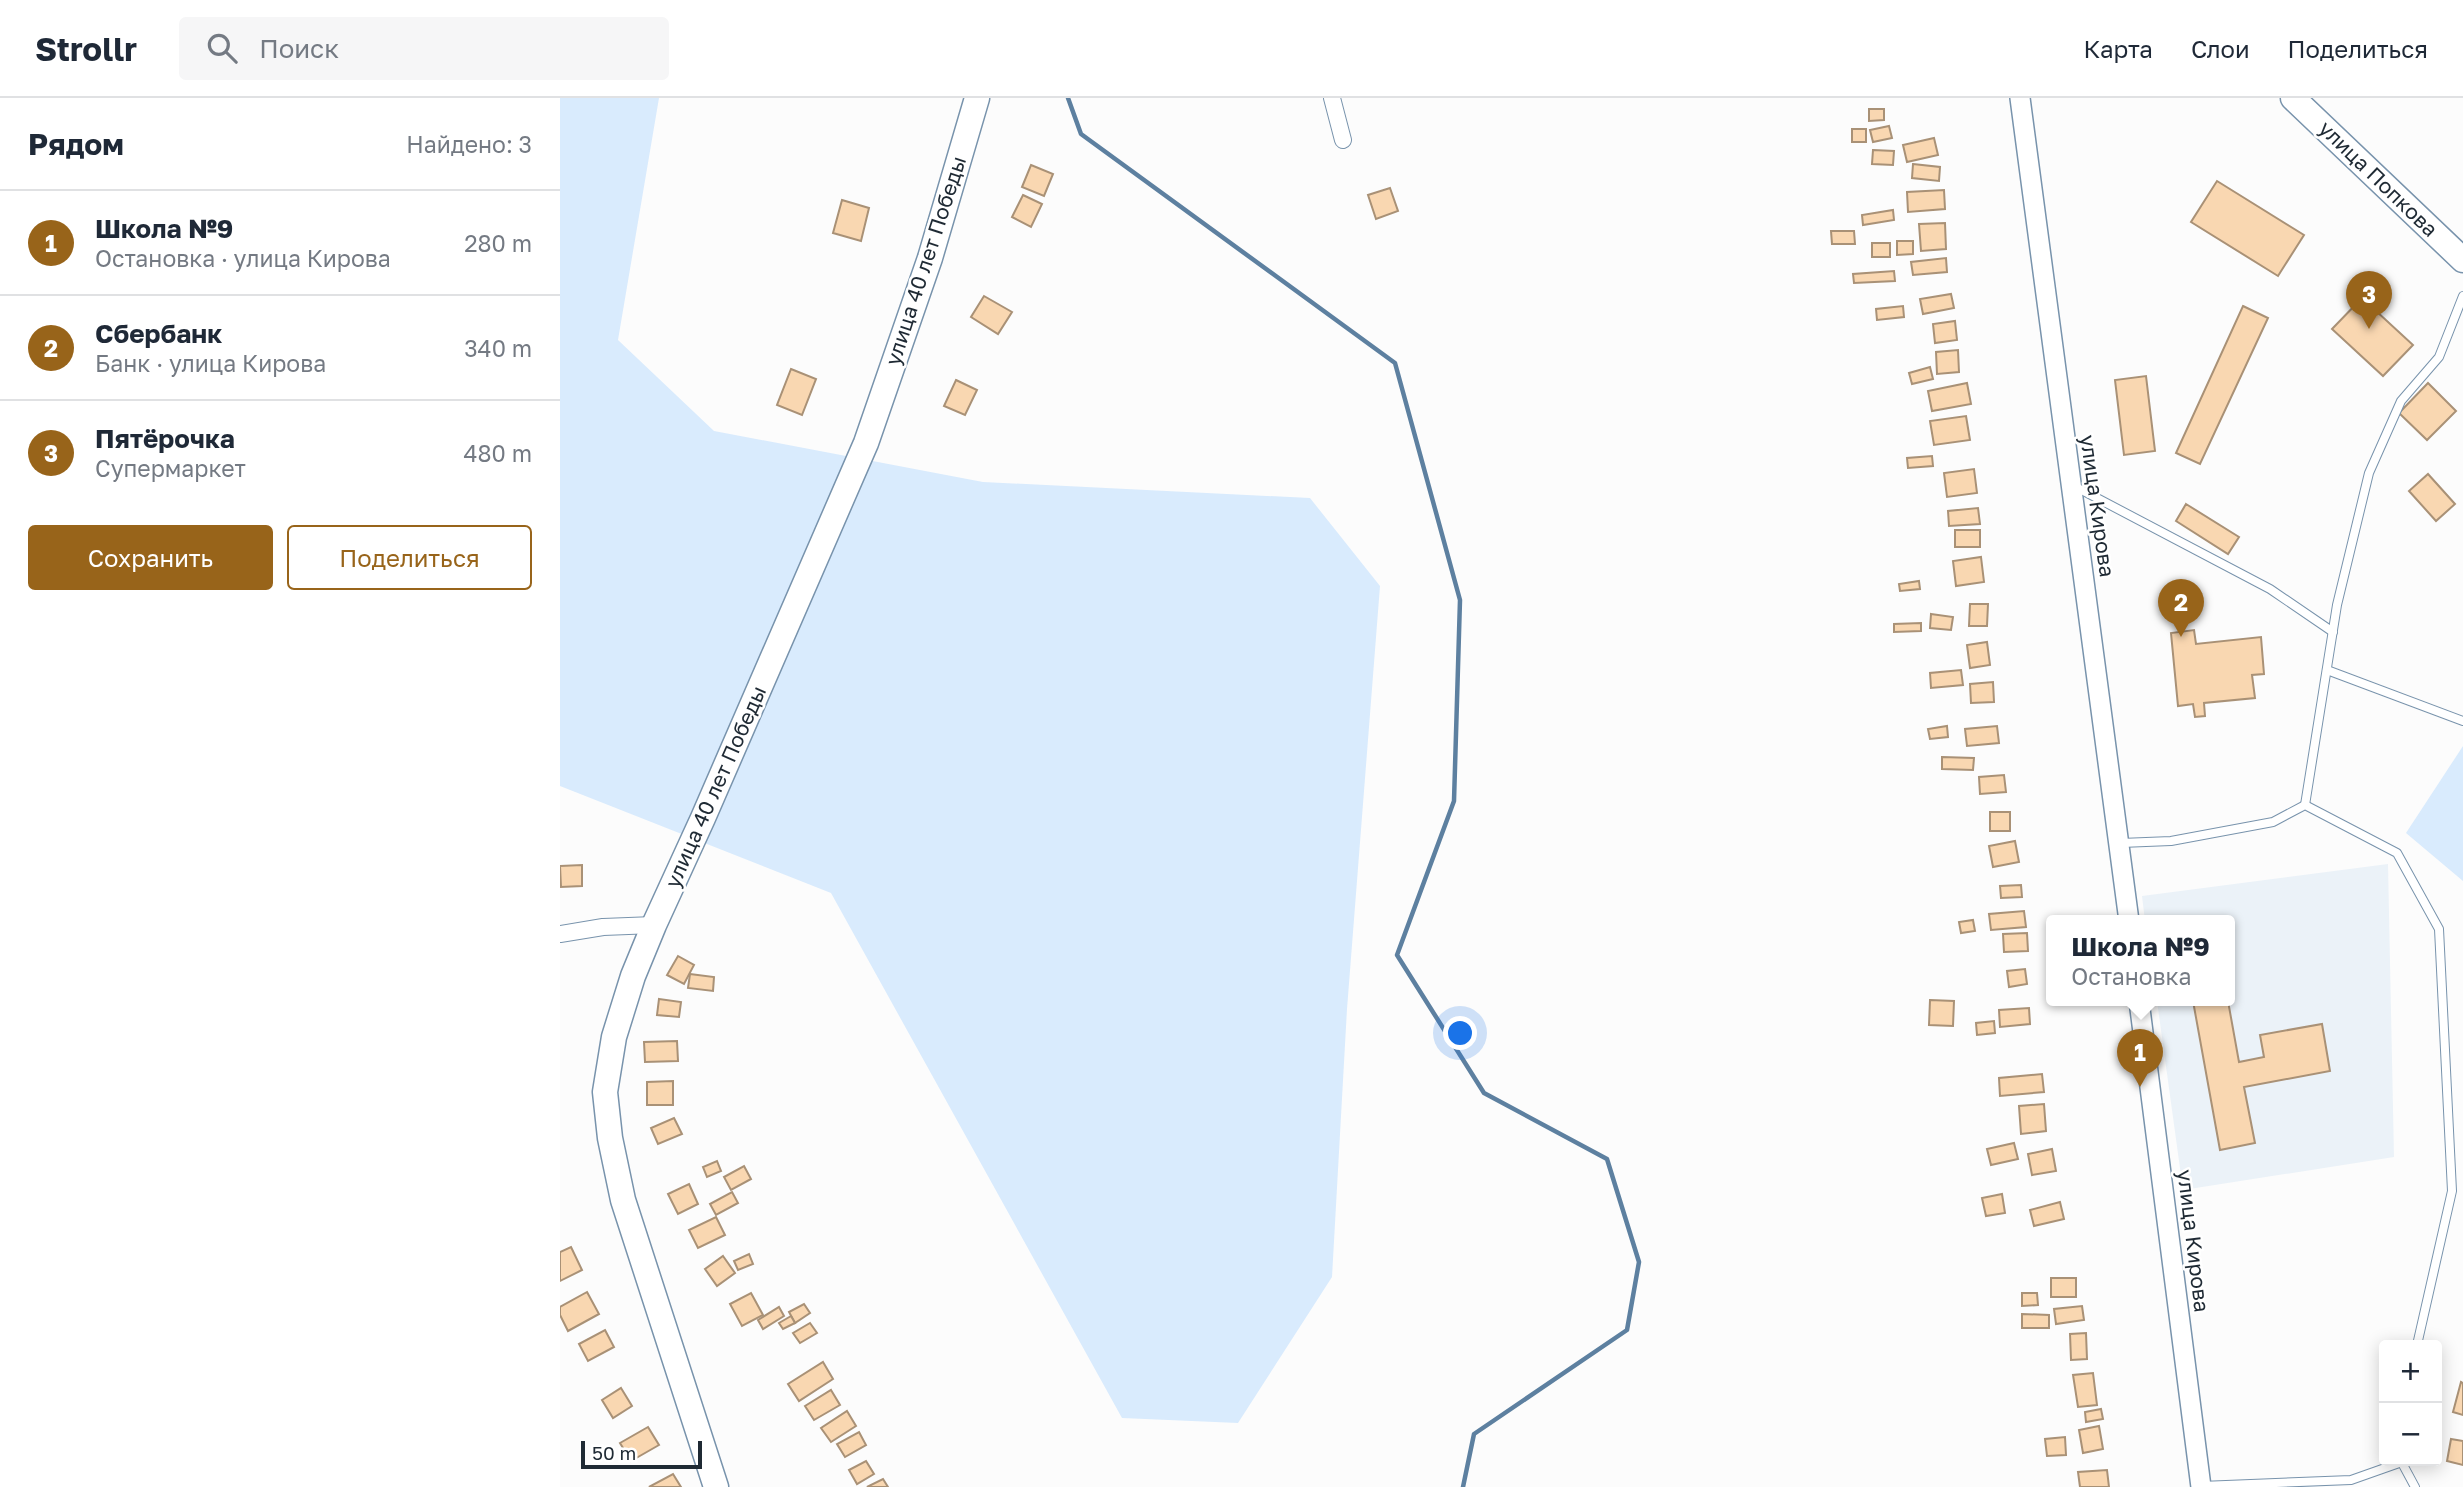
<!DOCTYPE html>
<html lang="ru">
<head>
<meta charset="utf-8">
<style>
  :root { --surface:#fff; --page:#f6f6f7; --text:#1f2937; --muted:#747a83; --line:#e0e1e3; --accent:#98641a }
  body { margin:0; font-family:"Golos Text",sans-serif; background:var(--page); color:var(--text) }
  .controls { position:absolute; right:21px; bottom:21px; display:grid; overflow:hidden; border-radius:7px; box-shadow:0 4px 18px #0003 }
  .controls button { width:63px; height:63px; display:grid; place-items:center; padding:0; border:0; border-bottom:2px solid var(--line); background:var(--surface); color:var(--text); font:35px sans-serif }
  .scale { position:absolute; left:21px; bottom:18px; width:121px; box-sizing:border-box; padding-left:7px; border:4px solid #1f2a34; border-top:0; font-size:19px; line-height:24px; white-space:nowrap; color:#1f2a34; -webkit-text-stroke:5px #fff; paint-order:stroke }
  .you { position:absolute; left:901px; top:936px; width:24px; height:24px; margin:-18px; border:5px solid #fff; border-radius:50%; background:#1a73e8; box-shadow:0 0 0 10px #1a73e833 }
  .badge { display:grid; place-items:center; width:46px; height:46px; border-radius:50%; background:var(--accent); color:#fff; font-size:23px; font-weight:700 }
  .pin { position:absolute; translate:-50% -58px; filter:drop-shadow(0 2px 4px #0008) }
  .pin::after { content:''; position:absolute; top:37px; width:24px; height:21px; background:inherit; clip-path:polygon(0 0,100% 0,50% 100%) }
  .popup { position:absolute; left:1486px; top:817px; width:189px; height:91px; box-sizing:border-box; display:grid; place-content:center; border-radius:7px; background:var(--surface); filter:drop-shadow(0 2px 5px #0005); font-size:23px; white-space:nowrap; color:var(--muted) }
  .popup b { font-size:26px; color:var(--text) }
  .popup::after { content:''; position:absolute; left:50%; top:100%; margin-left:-14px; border:14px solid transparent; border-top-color:var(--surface) }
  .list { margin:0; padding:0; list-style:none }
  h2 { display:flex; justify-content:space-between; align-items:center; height:91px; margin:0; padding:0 28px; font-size:30px }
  h2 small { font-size:23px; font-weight:400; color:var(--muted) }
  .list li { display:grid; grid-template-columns:46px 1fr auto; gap:21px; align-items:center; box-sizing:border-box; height:105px; padding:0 28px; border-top:2px solid var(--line) }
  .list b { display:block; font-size:26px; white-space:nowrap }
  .list p { margin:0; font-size:23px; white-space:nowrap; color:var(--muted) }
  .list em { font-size:23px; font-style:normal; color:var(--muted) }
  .actions { display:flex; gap:14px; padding:21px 28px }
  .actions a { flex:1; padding:16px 0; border:2px solid var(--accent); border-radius:7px; text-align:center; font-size:24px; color:var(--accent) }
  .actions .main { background:var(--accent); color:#fff }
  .icon { flex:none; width:38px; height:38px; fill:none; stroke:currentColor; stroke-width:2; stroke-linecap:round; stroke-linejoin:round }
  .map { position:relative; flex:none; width:1903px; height:1389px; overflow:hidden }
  header { display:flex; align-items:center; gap:42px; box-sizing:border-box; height:98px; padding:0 35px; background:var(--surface); border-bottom:2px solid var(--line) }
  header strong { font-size:33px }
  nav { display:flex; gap:38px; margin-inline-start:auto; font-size:24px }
  .search { width:490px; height:63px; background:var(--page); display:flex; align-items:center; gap:18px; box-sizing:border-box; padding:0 24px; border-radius:7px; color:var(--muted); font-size:26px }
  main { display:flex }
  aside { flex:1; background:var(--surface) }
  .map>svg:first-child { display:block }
</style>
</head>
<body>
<header>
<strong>Strollr</strong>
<div class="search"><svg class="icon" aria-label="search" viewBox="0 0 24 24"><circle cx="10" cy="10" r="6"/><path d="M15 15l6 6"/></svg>Поиск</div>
<nav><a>Карта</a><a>Слои</a><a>Поделиться</a></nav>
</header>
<main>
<aside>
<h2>Рядом<small>Найдено: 3</small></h2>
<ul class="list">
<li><span class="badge">1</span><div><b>Школа №9</b><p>Остановка · улица Кирова</p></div><em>280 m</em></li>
<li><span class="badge">2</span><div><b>Сбербанк</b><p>Банк · улица Кирова</p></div><em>340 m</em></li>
<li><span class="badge">3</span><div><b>Пятёрочка</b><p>Супермаркет</p></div><em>480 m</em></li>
</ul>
<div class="actions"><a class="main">Сохранить</a><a>Поделиться</a></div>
</aside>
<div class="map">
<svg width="1903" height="1389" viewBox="0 0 1903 1389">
  <rect width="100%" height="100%" fill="#fcfcfc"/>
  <polygon fill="#ebf2f8" points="1828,766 1834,1059 1623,1092 1597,903 1669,903 1669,823 1585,823 1582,798"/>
  <g fill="#d9ebfd">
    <polygon points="0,0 99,0 58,242 154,333 423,384 750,400 820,488 787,911 772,1179 678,1325 562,1320 271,795 0,688"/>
    <polygon points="1903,648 1903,783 1846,735"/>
  </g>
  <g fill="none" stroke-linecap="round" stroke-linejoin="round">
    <polyline stroke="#5d80a0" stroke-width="4.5" points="508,0 521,36 835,265 900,502 894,703 837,857 924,995 1047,1061 1079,1164 1067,1232 914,1336 903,1389"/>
  </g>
  <g fill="#f9d7b1" stroke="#a99176" stroke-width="2">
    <polygon points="1309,11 1324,11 1324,22 1309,23"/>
    <polygon points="1329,28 1332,40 1313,44 1310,32"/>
    <rect x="1292" y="31" width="14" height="13"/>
    <polygon points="1374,40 1378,57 1347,64 1343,47"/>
    <polygon points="1313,52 1334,53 1333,67 1312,66"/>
    <polygon points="1353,66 1380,69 1379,83 1352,80"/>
    <polygon points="471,67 493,76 484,98 462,89"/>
    <polygon points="1657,83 1744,137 1718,178 1631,124"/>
    <polygon points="830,90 838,113 816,121 808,97"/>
    <polygon points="1384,92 1385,111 1348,114 1347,94"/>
    <polygon points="463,97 482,106 471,129 452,119"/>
    <polygon points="282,102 309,110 301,143 273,135"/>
    <polygon points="1333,112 1334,122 1303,127 1302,117"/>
    <polygon points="1385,125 1386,151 1361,153 1359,126"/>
    <polygon points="1271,133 1294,133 1295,146 1272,146"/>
    <polygon points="1337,143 1353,143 1353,156 1337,157"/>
    <rect x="1312" y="145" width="18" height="14"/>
    <polygon points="1386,160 1387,174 1353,177 1351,164"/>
    <polygon points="1334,173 1335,183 1294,185 1293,176"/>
    <polygon points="1391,196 1394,210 1363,216 1360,201"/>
    <polygon points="424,198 452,214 438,236 411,219"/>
    <polygon points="1802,200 1853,247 1823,278 1772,231"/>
    <polygon points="1343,208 1344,219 1317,222 1316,211"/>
    <polygon points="1683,208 1708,220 1640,366 1616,355"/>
    <polygon points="1395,223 1397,242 1375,245 1373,226"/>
    <polygon points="1398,252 1399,274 1377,276 1376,254"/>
    <polygon points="1370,269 1373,281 1352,286 1349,275"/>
    <polygon points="231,271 256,281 242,317 217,307"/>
    <polygon points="1586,278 1595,353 1564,357 1555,282"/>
    <polygon points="396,282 417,292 405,317 384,308"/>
    <polygon points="1407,285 1411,306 1372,313 1368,293"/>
    <polygon points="1868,285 1896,313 1867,342 1839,315"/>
    <polygon points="1406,318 1410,342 1374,347 1370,323"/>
    <polygon points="1372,358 1373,368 1348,370 1347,360"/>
    <polygon points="1414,371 1417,395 1387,399 1384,375"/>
    <polygon points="1868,376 1895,406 1876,423 1849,393"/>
    <polygon points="1626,406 1679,439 1668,456 1616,423"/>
    <polygon points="1418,410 1420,426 1389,428 1388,413"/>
    <rect x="1395" y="432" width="25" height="17"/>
    <polygon points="1421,459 1424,484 1396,488 1393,463"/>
    <polygon points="1359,483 1360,491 1340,493 1339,486"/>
    <polygon points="1410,506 1428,506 1427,528 1409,528"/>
    <polygon points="1371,516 1393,519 1391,532 1370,530"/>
    <polygon points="1361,525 1361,533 1334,534 1334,526"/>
    <polygon points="1634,532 1636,546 1701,539 1704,576 1692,577 1695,600 1644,605 1645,618 1635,619 1633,606 1618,608 1611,535"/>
    <polygon points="1427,544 1430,567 1410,570 1407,547"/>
    <polygon points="1401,572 1403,587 1371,590 1370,575"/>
    <polygon points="1433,584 1434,604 1411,605 1410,586"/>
    <polygon points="1387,628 1388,639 1370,641 1368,631"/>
    <polygon points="1437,628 1439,645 1407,648 1405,631"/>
    <polygon points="1382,659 1414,660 1413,672 1382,671"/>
    <polygon points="1444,677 1446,694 1420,696 1419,679"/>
    <rect x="1430" y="714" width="20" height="19"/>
    <polygon points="1455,743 1459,764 1433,769 1429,748"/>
    <polygon points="22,767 22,788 1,789 0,768"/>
    <polygon points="1461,787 1462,799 1441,800 1440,788"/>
    <polygon points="1464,813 1466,829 1431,832 1429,816"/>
    <polygon points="1413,822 1415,833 1401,835 1399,824"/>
    <polygon points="1467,835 1468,853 1444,854 1443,836"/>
    <polygon points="118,858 134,867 124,886 107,877"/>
    <polygon points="1465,871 1467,886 1449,889 1447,873"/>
    <polygon points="130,876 154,879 153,893 128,890"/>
    <polygon points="99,901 121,904 119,919 97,917"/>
    <polygon points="1370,902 1394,903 1393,928 1369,927"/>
    <polygon points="1633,903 1668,903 1679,964 1704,959 1700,937 1762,926 1770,973 1684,989 1695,1045 1660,1052"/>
    <polygon points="1469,910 1470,926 1440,929 1439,912"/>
    <polygon points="1434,923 1435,935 1417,937 1416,925"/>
    <polygon points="117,943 118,963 85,964 84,944"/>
    <polygon points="1482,976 1484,994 1440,998 1439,980"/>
    <polygon points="113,983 113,1007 87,1007 87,984"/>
    <polygon points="1484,1006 1486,1033 1461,1036 1459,1008"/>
    <polygon points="114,1020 122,1036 98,1046 91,1030"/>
    <polygon points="1454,1045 1458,1061 1431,1067 1427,1051"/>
    <polygon points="1492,1051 1496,1073 1472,1077 1468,1056"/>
    <polygon points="157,1063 161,1073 147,1079 143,1069"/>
    <polygon points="184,1068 191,1081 171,1092 164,1079"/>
    <polygon points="129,1086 138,1106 118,1116 108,1096"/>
    <polygon points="172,1094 178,1105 156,1117 150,1106"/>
    <polygon points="1442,1096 1445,1115 1426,1118 1422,1100"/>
    <polygon points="1500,1104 1504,1121 1474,1128 1470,1112"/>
    <polygon points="156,1119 165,1137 138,1150 129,1132"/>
    <polygon points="11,1149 22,1172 0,1183 0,1154"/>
    <polygon points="189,1156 193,1166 178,1172 174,1163"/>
    <polygon points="163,1158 175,1175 157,1188 145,1171"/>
    <rect x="1491" y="1180" width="25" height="19"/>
    <polygon points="27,1194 39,1216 8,1233 0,1217 0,1209"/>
    <polygon points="191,1195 203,1217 182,1228 170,1206"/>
    <polygon points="1462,1195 1477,1195 1478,1207 1462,1208"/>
    <polygon points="244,1206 250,1215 235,1225 229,1214"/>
    <polygon points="1522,1208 1524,1222 1496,1226 1494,1211"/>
    <polygon points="219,1209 224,1218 203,1231 198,1222"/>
    <polygon points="1462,1216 1489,1217 1489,1230 1462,1230"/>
    <polygon points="231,1218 235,1225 223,1231 219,1225"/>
    <polygon points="250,1225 257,1235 240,1245 233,1235"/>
    <polygon points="45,1232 54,1249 28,1263 19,1246"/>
    <polygon points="1526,1235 1527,1261 1511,1262 1510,1236"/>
    <polygon points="263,1264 273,1281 239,1303 228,1286"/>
    <polygon points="1533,1275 1537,1307 1518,1309 1513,1277"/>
    <polygon points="1901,1284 1903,1285 1903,1317 1893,1314"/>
    <polygon points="61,1290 72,1308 53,1320 42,1302"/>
    <polygon points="271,1292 280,1307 254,1322 245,1308"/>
    <polygon points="1541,1311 1543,1321 1526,1324 1525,1314"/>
    <polygon points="287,1313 296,1328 271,1344 261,1330"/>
    <polygon points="1539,1328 1543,1351 1523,1355 1519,1332"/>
    <polygon points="88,1329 99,1347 71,1363 60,1345"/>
    <polygon points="299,1334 306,1347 285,1359 277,1346"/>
    <polygon points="1505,1339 1506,1357 1487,1358 1485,1341"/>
    <polygon points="1891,1341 1903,1343 1903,1367 1887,1363"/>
    <polygon points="306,1363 314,1376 297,1386 289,1372"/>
    <polygon points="1547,1372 1549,1389 1520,1389 1518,1374"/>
    <polygon points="113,1376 121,1389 89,1389"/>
    <polygon points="323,1381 328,1389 307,1389"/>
  </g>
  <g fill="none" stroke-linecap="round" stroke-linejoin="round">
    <g stroke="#7893ac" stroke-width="10">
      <g id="service">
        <polyline points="1514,388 1710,491 1773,534"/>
        <polyline points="1767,572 1903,623"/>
        <polyline points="1745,707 1777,507 1809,375 1841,303 1879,259 1903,198"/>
        <polyline points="1561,745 1611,743 1713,724 1745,707 1837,755 1879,831 1892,1093 1857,1247"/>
        <polyline points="1841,1363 1855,1389"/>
        <polyline points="1641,1388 1791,1382 1842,1364"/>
      </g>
    </g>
    <g stroke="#7893ac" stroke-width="18">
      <g id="minor">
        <polyline points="772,0 783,42"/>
        <polyline points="0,836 43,829 94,827"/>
      </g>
    </g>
    <g stroke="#7893ac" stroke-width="22">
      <g id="tertiary">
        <polyline points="1460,0 1569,823"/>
        <polyline points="1579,903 1641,1389"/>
      </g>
    </g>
    <g stroke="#7893ac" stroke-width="27">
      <g id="primary">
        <polyline points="1733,0 1903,162"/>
        <polyline points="156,1389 63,1102 50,1040 45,994 54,939 73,878 94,827 143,720 306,345 370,160 417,0"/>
      </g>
    </g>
    <use href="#service" stroke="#fff" stroke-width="8"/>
    <use href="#minor" stroke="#fff" stroke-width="16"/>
    <use href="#tertiary" stroke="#fff" stroke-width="19"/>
    <use href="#primary" stroke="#fff" stroke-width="24"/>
  </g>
  <g text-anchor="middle" stroke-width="5" stroke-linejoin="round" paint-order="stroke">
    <g font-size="21" fill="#1f2a34" stroke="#fff">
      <text transform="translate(1818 81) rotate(44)" y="7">улица Попкова</text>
      <text transform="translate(366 163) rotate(-72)" y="7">улица 40 лет Победы</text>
      <text transform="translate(1537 408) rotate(82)" y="7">улица Кирова</text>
      <text transform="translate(156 689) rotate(-66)" y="7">улица 40 лет Победы</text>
      <text transform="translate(1633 1143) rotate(83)" y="7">улица Кирова</text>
    </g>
  </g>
</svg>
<div class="controls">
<button>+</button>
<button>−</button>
</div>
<div class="scale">50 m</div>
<div class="you"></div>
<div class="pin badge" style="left:1580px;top:989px">1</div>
<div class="popup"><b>Школа №9</b>Остановка</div>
<div class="pin badge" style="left:1621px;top:539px">2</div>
<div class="pin badge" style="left:1809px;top:231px">3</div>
</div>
</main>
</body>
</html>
